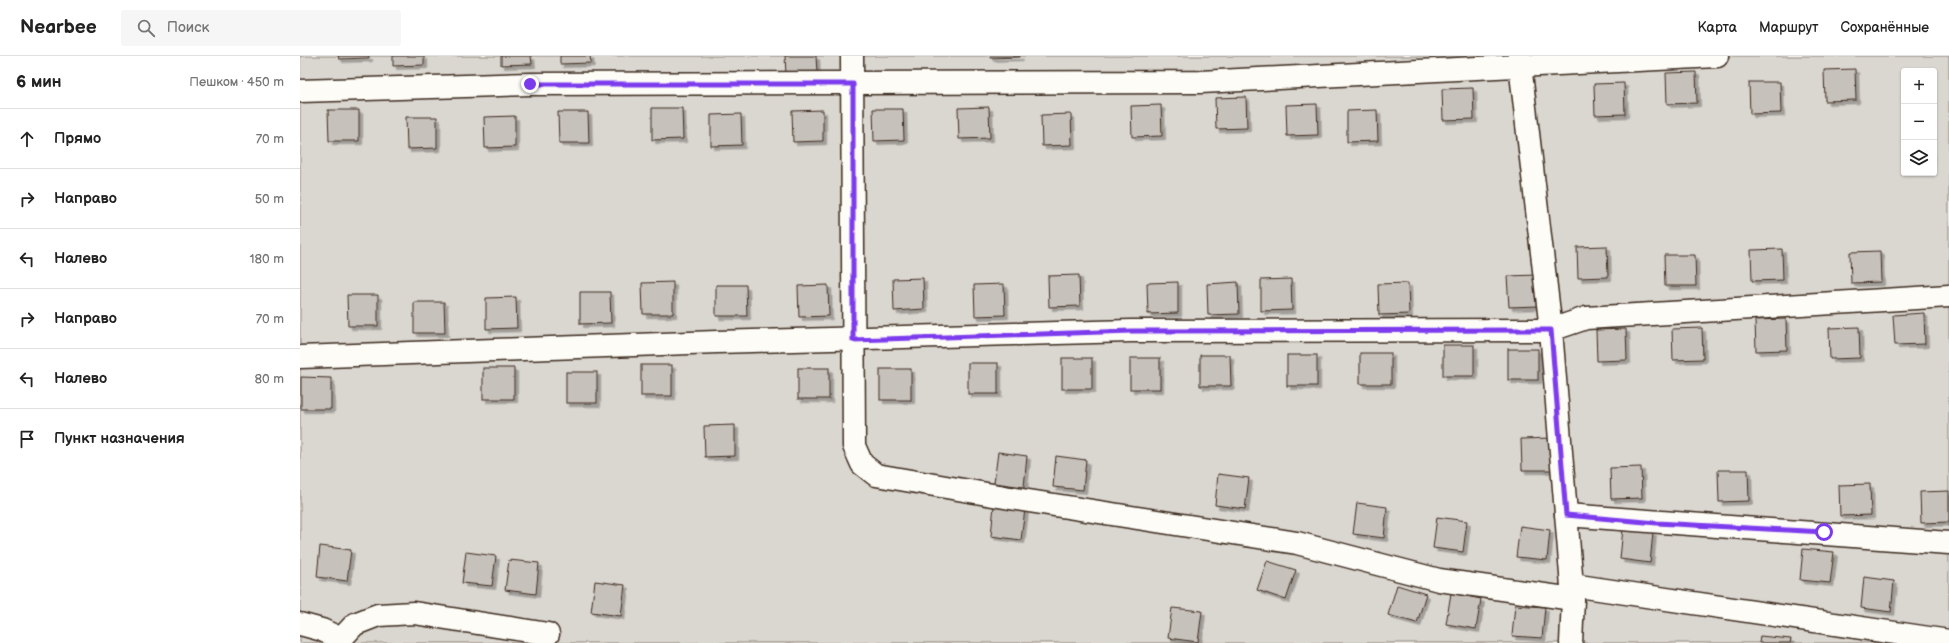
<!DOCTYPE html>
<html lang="ru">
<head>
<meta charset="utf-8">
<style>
  :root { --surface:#fff; --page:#f6f6f6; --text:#222; --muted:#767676; --line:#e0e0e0 }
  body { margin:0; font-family:"Balsamiq Sans",sans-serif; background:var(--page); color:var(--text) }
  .controls { position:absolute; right:12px; top:12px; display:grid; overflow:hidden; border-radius:4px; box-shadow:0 1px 3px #0004 }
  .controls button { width:36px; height:36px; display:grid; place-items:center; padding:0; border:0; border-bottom:1px solid var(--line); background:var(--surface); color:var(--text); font:20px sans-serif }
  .stop { position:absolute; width:12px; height:12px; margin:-9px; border:3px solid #7c3aed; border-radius:50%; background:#fff }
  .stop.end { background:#7c3aed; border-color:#fff; box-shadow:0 1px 4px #0008 }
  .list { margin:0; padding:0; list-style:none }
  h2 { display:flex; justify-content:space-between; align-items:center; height:52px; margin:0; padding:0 16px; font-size:17px }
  h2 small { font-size:13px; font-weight:400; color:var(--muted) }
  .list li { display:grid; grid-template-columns:26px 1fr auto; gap:12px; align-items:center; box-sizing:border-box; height:60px; padding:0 16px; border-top:1px solid var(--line) }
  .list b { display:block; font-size:15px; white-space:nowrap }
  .list em { font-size:13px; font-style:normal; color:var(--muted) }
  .icon { flex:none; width:22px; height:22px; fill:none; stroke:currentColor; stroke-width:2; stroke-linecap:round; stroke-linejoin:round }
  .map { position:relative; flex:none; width:1649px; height:587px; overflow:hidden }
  header { display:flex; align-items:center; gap:24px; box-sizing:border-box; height:56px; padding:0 20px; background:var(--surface); border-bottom:1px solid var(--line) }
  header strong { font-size:19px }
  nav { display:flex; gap:22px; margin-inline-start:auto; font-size:14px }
  .search { width:280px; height:36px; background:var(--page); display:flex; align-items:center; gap:10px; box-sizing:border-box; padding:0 14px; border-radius:4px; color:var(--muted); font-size:15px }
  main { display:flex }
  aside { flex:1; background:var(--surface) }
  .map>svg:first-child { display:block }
</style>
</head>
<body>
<header>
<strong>Nearbee</strong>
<div class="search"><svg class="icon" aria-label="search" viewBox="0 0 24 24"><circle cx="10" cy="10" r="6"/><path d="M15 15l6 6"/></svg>Поиск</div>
<nav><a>Карта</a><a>Маршрут</a><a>Сохранённые</a></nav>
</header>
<main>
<aside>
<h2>6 мин<small>Пешком · 450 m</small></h2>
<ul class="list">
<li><svg class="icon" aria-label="ahead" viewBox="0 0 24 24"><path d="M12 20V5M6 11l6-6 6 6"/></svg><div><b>Прямо</b></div><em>70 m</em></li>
<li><svg class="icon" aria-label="right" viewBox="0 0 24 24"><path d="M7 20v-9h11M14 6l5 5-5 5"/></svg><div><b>Направо</b></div><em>50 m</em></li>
<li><svg class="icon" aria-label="left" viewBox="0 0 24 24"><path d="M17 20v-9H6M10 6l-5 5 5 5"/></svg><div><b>Налево</b></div><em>180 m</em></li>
<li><svg class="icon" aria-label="right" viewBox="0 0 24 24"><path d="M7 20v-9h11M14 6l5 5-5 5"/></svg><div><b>Направо</b></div><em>70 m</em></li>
<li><svg class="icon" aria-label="left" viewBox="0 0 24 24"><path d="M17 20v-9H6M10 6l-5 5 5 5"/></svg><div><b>Налево</b></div><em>80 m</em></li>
<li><svg class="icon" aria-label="arrive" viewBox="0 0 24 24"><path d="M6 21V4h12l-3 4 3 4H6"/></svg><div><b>Пункт назначения</b></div></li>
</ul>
</aside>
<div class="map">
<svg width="1649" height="587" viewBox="0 0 1649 587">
  <defs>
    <filter id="shadow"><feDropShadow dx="3.5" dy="3.5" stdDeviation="0" flood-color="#0004"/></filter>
  </defs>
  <rect width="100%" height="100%" fill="#f5f4ee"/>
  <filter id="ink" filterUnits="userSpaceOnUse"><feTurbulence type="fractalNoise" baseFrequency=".025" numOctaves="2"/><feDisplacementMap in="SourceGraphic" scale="8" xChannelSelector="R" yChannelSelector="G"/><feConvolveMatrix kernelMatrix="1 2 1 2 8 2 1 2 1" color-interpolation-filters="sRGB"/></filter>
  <g filter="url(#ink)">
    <path fill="#dad6d0" stroke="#8a8077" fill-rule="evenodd" d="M0,0H1649V587H0ZM1604,15H1634V117H1604Z"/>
    <g fill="#c7c1bb" stroke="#3b2a1e" filter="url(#shadow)">
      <polygon points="38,0 69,0 69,2 39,3"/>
      <polygon points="93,0 124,0 124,9 93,10"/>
      <polygon points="201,0 231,0 232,8 201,9"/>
      <polygon points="260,0 290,0 291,7 260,8"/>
      <polygon points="485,0 516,0 517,17 486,19"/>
      <polygon points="690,0 720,0 720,1 690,2"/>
      <polygon points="1555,13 1556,44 1525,45 1524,14"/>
      <polygon points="1396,16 1397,47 1367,48 1366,17"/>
      <polygon points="1449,26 1480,26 1481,57 1450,58"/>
      <polygon points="1324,27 1325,58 1295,59 1294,28"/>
      <polygon points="1173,32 1174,63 1143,64 1142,33"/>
      <polygon points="946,41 947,72 916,73 915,42"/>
      <polygon points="1017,48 1018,79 987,80 986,49"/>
      <polygon points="861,49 862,80 832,81 831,50"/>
      <polygon points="689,51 690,82 659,83 658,52"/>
      <polygon points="352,52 382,52 383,83 352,84"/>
      <polygon points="573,53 603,53 604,84 574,85"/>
      <polygon points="28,54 59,54 59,85 29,85"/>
      <polygon points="523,54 523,85 493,86 492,55"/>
      <polygon points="1077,54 1078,85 1047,86 1047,55"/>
      <polygon points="258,56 288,56 289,87 259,87"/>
      <polygon points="441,58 442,89 411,90 411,59"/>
      <polygon points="771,58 772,89 742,90 741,59"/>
      <polygon points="215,60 215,91 185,92 184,61"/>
      <polygon points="106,61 137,61 137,92 107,93"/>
      <polygon points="1307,190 1308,221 1278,222 1277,191"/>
      <polygon points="1482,193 1483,224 1452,225 1451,194"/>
      <polygon points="1580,195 1581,226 1551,227 1550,196"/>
      <polygon points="1364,199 1395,199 1396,230 1365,230"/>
      <polygon points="779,219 780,250 749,251 748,220"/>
      <polygon points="1238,219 1239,250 1209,251 1207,220"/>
      <polygon points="623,222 624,253 594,255 593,223"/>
      <polygon points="991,223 992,254 961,255 961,224"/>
      <polygon points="373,226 373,258 343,258 342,227"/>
      <polygon points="878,226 878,257 848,258 847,227"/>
      <polygon points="938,226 939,258 908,259 907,228"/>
      <polygon points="1108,227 1109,258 1079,259 1078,228"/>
      <polygon points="704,228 705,259 675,260 674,229"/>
      <polygon points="416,229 446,229 447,260 416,260"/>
      <polygon points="528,229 529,260 499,261 498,230"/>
      <polygon points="280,236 310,236 311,267 280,268"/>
      <polygon points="47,239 78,239 78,270 48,270"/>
      <polygon points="216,241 217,272 186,273 186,242"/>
      <polygon points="114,246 144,246 145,277 114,277"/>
      <polygon points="1624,257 1625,288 1595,289 1593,259"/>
      <polygon points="1486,263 1487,294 1456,295 1455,264"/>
      <polygon points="1559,271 1560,302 1530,303 1529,272"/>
      <polygon points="1402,272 1403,303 1373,304 1372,273"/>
      <polygon points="1326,273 1327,304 1297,305 1296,274"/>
      <rect x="1143" y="289" width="31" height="31"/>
      <rect x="1208" y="293" width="30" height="31"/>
      <rect x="1060" y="297" width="31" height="31"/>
      <polygon points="900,299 930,299 931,330 900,330"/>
      <rect x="987" y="299" width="30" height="31"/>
      <rect x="762" y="302" width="30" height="31"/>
      <rect x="830" y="302" width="30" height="31"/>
      <rect x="668" y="307" width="30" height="31"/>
      <rect x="341" y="309" width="31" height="31"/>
      <rect x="183" y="312" width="31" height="31"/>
      <rect x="498" y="312" width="31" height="31"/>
      <rect x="580" y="313" width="31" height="31"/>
      <rect x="266" y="316" width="31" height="31"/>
      <polygon points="1,321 31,322 31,353 1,353"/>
      <polygon points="435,369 435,400 405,401 404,370"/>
      <polygon points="1252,382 1253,414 1222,414 1221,383"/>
      <polygon points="698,396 727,400 724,431 694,427"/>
      <polygon points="756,400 786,404 783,434 753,431"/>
      <polygon points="1341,411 1342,442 1311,443 1310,412"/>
      <polygon points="1418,414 1448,414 1449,445 1419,446"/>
      <polygon points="918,418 949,422 945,453 915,449"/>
      <polygon points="1570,428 1571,459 1540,460 1539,429"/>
      <polygon points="1649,435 1649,466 1621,467 1620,436"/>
      <polygon points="1057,447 1087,451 1084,482 1053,478"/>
      <polygon points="694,449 725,453 721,484 691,480"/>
      <polygon points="1137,461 1167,465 1163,496 1133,492"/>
      <polygon points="1220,470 1250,474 1247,504 1216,501"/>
      <polygon points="1323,472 1353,476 1350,507 1320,503"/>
      <polygon points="20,490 51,494 47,525 17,521"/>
      <polygon points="1503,493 1534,496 1530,527 1500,524"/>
      <polygon points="166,496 196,500 192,530 162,527"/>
      <polygon points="209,504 239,507 236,538 205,534"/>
      <polygon points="967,505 996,514 986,544 957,534"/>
      <polygon points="1564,521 1594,525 1591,556 1561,552"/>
      <polygon points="295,525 325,529 321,560 291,556"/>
      <polygon points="1097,529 1126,538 1117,567 1088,559"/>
      <polygon points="1151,537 1181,543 1176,573 1146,568"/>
      <polygon points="1215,549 1245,551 1242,582 1212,580"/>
      <polygon points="872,552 902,555 898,586 868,582"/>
      <polygon points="1460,580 1491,583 1490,587 1459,587"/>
    </g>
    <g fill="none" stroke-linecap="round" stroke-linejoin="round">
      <g stroke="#3b2a1e" stroke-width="25">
        <g id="minor">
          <polyline points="552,0 554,390 562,408 576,419 716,443 997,487 1139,524 1273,543"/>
          <polyline points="1219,0 1251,274 1273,543 1271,587"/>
          <polyline points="0,35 230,28 900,26 1417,0"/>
          <polyline points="0,301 417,286 831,275 1251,274 1286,262 1649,240"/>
          <polyline points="1266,459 1649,487"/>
          <polyline points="1272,529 1649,585"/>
          <polyline points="0,568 22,574 41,583 42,587"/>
          <polyline points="41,583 55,568 78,559 114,557 248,578"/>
        </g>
      </g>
      <use href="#minor" stroke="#fdfcf7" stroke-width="22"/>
    </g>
  </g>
  <g fill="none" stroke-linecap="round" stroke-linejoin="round" filter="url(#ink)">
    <polyline stroke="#7c3aed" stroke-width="5" points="230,28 553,28 553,284 832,275 1251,274 1266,459 1357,467 1524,476"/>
  </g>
</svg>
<div class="controls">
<button>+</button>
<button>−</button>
<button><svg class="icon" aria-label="layers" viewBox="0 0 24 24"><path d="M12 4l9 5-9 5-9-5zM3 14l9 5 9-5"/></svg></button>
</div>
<div class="stop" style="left:1524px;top:476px"></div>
<div class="stop end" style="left:230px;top:28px"></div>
</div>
</main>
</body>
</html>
